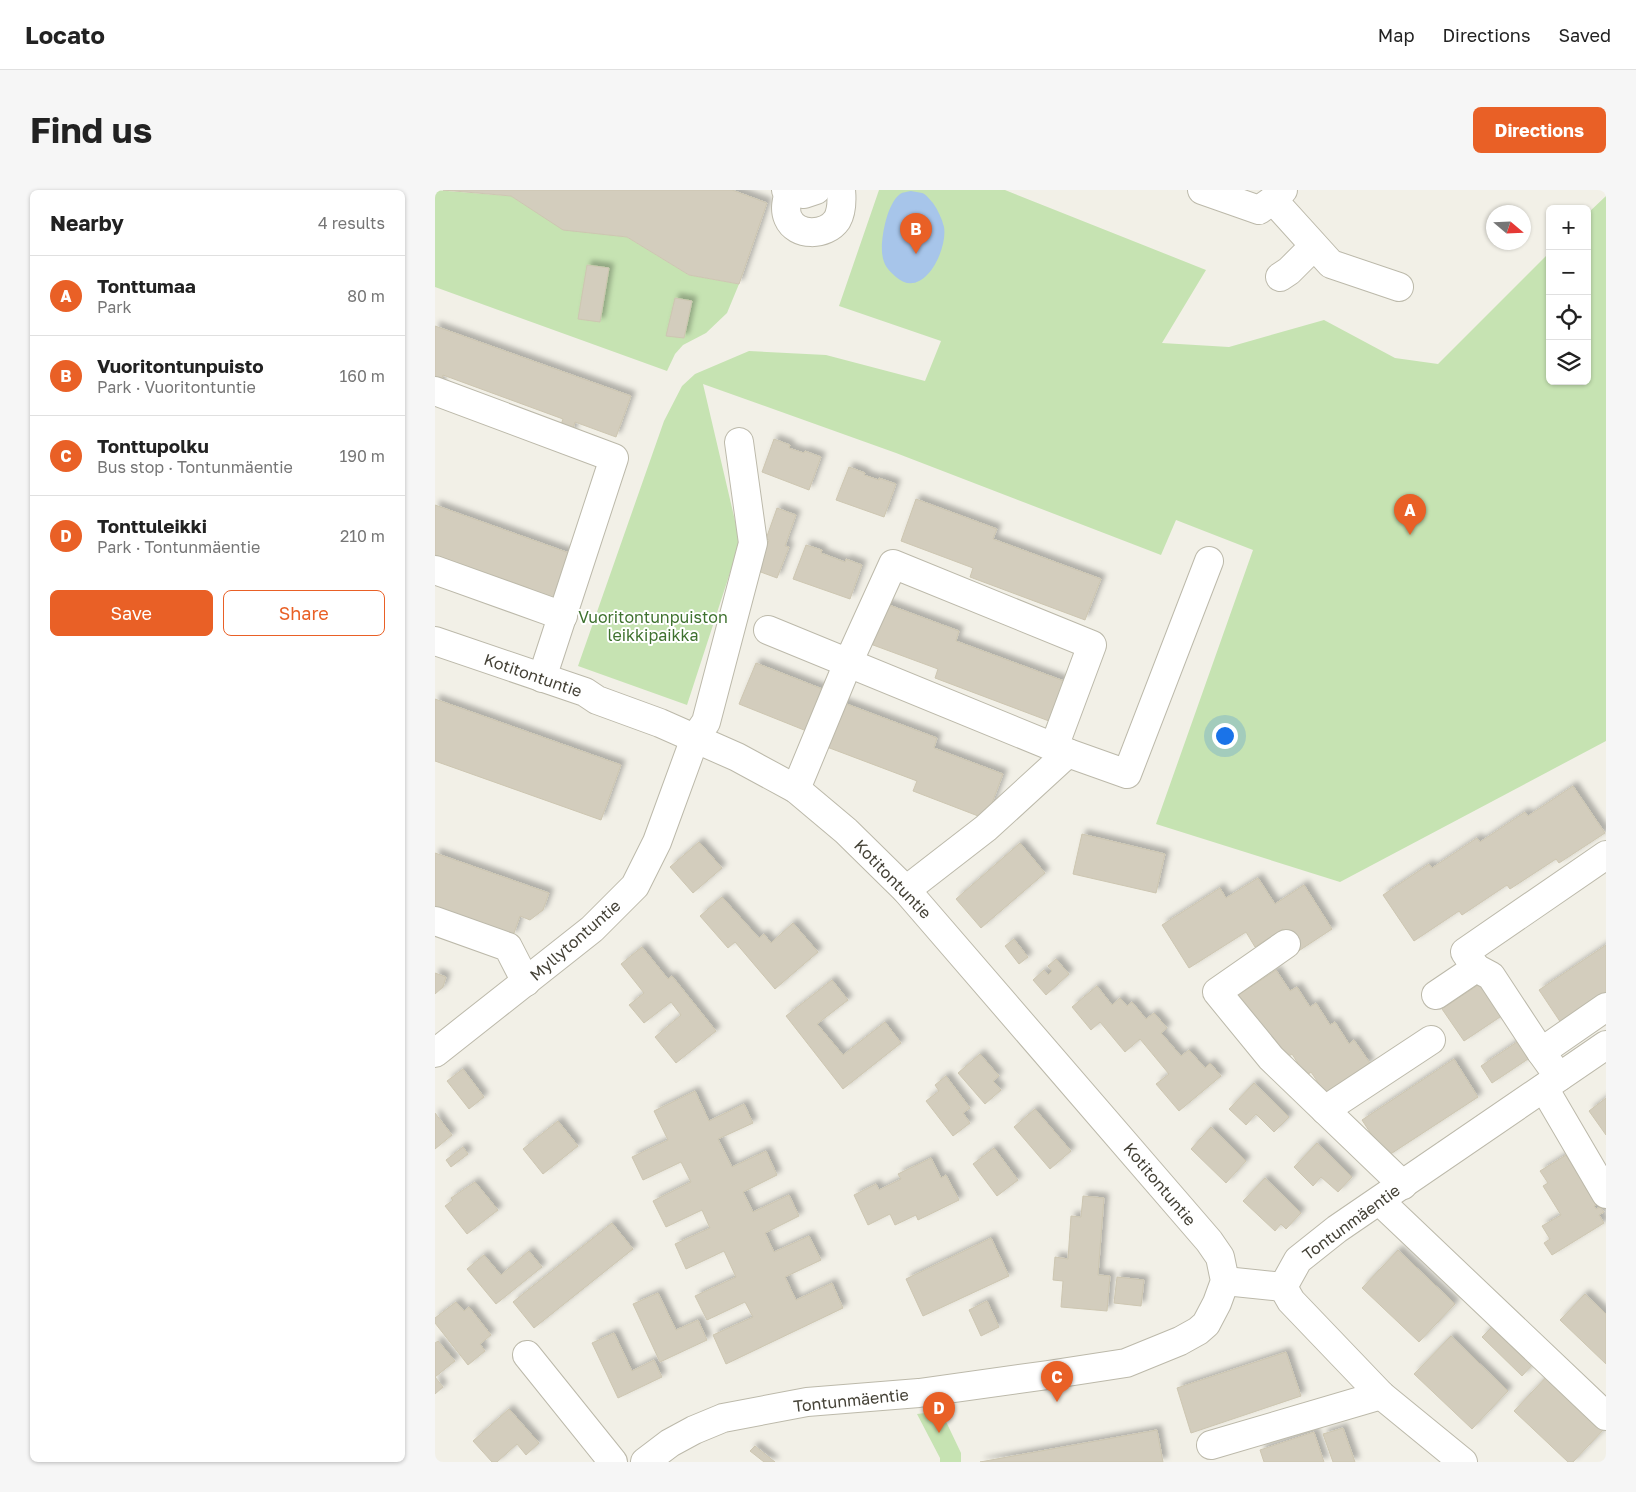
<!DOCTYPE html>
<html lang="en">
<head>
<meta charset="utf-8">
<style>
  :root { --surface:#fff; --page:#f6f6f6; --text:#222; --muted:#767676; --line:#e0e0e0; --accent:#e96026 }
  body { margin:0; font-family:"Golos Text",sans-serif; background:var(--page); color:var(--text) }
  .controls { position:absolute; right:15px; top:15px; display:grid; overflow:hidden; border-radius:8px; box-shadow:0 1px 4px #0004 }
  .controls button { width:45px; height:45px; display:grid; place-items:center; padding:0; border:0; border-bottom:1px solid var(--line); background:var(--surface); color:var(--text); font:25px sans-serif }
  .compass { position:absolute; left:1051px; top:15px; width:45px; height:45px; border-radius:50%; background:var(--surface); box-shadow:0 1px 4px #0004; rotate:109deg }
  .you { position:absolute; left:789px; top:545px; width:18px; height:18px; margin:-12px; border:4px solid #fff; border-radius:50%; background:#1a73e8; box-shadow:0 0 0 8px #1a73e833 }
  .badge { display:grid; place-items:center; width:32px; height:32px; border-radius:50%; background:var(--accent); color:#fff; font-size:16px; font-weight:700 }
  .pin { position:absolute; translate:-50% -41px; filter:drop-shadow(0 1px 2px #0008) }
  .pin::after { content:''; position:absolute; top:26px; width:18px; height:15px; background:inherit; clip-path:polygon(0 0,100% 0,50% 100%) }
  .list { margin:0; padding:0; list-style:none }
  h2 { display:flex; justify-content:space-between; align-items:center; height:65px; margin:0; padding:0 20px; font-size:21px }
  h2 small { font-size:16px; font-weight:400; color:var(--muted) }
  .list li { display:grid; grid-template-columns:32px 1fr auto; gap:15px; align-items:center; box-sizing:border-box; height:80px; padding:0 20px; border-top:1px solid var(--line) }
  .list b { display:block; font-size:19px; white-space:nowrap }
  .list p { margin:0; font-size:16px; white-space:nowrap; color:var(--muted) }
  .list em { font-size:16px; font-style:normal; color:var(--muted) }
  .actions { display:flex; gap:10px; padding:15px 20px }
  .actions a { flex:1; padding:11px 0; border:1px solid var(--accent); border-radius:8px; text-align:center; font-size:18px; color:var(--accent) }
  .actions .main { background:var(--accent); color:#fff }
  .icon { flex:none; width:28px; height:28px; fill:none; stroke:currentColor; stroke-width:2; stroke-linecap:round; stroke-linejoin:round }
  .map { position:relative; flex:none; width:1171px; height:1272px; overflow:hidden; border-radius:8px }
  header { display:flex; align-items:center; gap:30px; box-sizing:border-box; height:70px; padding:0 25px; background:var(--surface); border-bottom:1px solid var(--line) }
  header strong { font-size:24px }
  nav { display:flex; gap:28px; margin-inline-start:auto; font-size:18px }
  .intro { display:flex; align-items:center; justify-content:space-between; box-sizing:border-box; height:120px; padding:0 30px }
  h1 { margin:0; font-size:35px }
  .button { padding:12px 22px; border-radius:8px; background:var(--accent); color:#fff; font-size:18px; font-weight:700 }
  main { display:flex; gap:30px; padding:0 30px }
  aside { flex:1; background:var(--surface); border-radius:8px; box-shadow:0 1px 4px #0004 }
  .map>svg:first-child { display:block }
</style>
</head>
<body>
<header>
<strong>Locato</strong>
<nav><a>Map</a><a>Directions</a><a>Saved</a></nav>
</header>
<div class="intro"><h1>Find us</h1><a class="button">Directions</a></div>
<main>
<aside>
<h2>Nearby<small>4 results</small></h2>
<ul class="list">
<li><span class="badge">A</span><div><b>Tonttumaa</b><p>Park</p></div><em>80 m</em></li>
<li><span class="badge">B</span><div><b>Vuoritontunpuisto</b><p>Park · Vuoritontuntie</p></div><em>160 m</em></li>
<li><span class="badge">C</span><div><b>Tonttupolku</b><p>Bus stop · Tontunmäentie</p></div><em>190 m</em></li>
<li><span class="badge">D</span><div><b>Tonttuleikki</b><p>Park · Tontunmäentie</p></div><em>210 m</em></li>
</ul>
<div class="actions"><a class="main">Save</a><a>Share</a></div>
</aside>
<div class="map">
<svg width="1171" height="1272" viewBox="0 0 1171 1272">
  <defs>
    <filter id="shadow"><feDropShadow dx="4.5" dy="-4.5" stdDeviation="2.5" flood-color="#0004"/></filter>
  </defs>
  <rect width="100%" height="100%" fill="#f2f0e7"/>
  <g fill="#c6e3b2">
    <polygon points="0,0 76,6 128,39 192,47 254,85 304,94 292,123 271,143 248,155 240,164 232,181 0,97"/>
    <polygon points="444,0 570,0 771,80 727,153 794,157 889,130 960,168 1003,174 1115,62 1115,191 1152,191 1152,24 1171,6 1171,551 905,692 721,634 818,360 741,330 726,365 461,263 268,194 305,352 252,515 143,476 229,231 247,196 260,184 314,161 391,165 490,191 506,151 404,116"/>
    <polygon points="506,1221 526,1263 526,1272 505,1272 505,1268 482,1224"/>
  </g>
  <path fill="#a7c5ea" d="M476,1C479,2 484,2 487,3C491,4 495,10 498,13C503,20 507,29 509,37C513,60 488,111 461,87C452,79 448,74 447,62C446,47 452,14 465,4C468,2 472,2 476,1Z"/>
  <g fill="#d3cdbd" stroke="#cdc6b1" filter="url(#shadow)">
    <polygon points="8,0 297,0 332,13 304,94 254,85 192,47 128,40 76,6"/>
    <polygon points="152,75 174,78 165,132 143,129"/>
    <polygon points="240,108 257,111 249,148 231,146"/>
    <polygon points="0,136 196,206 181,247 140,232 136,245 124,240 128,229 8,185 4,198 0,196"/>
    <polygon points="339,249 355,255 354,258 369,263 370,261 386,267 374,300 327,282"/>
    <polygon points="414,277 430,283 429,285 444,290 444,288 461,294 449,327 401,310"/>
    <polygon points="481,309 562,339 558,349 666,389 650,430 535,387 538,378 466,351"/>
    <polygon points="0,315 137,364 121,409 109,404 105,414 90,408 94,398 0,365"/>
    <polygon points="342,318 361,325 350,356 354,357 342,388 323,381 334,350 331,349"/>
    <polygon points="371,355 387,360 386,363 410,372 411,369 427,375 415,409 358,389"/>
    <polygon points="446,412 524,441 521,451 629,491 614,531 500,488 503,479 430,452"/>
    <polygon points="321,473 390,500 374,542 304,514"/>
    <polygon points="0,509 186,575 166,630 0,571"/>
    <polygon points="401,510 502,548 499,558 568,584 551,629 478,601 482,591 384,554"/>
    <polygon points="1138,596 1170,643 1124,673 1121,669 1075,699 1072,695 1027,725 1024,721 979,751 948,705 994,674 997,678 1042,648 1045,652 1090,622 1093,626"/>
    <polygon points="647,644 730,664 721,703 638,684"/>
    <polygon points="264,652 287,678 258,703 235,677"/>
    <polygon points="585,653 610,683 546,738 521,709"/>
    <polygon points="0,663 114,703 108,720 95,730 85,726 78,746 0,718"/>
    <polygon points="823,688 840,714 869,695 897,739 862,762 848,739 820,757 811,742 754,778 727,735 785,698 791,708"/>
    <polygon points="287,707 324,748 329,744 336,753 358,733 383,762 340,799 300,752 293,758 265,726"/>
    <polygon points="579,749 593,767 584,774 570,756"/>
    <polygon points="1171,755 1171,803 1126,833 1104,800"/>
    <polygon points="207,757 233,789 237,786 281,841 241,873 220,847 246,825 236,812 209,833 194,815 209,803 186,774"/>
    <polygon points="621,769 634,784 611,805 598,790 609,780 613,785 617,781 613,776"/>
    <polygon points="841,780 855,801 862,797 875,817 881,813 895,835 900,832 914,854 919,850 935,873 890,903 876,882 871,886 857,864 851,868 838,847 833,851 799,808"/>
    <polygon points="0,783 11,787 8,797 0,804"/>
    <polygon points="397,790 413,810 382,834 408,865 450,832 466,853 408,899 351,826"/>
    <polygon points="1046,793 1068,825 1029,851 1007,819"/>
    <polygon points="662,796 677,815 685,808 692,816 697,812 711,829 719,823 732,838 726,843 746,866 754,860 770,878 775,873 786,886 744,921 721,894 734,884 705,849 690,862 665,832 656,840 637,817"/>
    <polygon points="1085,850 1096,867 1057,893 1046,876"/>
    <polygon points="545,864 564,886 558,891 566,900 550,914 523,883"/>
    <polygon points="1019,869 1043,907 951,967 927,930"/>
    <polygon points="28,879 49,907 34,919 12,891"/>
    <polygon points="511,886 535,918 528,923 535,933 518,946 491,911 504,901 500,895"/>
    <polygon points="819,893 854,927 839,942 821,924 811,935 794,919"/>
    <polygon points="260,901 274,931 309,914 318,933 283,949 297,977 331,961 342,985 308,1002 318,1022 354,1005 364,1026 330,1043 339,1062 374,1046 386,1070 350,1087 361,1110 397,1093 408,1118 291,1174 278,1145 318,1127 310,1112 272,1130 260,1106 301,1087 289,1061 251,1079 240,1054 275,1038 267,1020 231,1037 218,1011 256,992 246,972 208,990 197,967 233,950 219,921"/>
    <polygon points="1171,908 1171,945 1154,921"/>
    <polygon points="600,919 636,961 615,979 579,937"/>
    <polygon points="0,923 17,945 0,959"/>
    <polygon points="123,931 143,956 108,984 88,959"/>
    <polygon points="776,937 811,971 791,993 756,959"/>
    <polygon points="882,953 917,987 903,1002 886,987 878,996 859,977"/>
    <polygon points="28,957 33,964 16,977 11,970"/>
    <polygon points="559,958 583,990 562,1006 538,974"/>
    <polygon points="1131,965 1143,984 1148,981 1155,991 1149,995 1156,1006 1162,1003 1167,1011 1159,1016 1161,1019 1165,1017 1169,1022 1164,1025 1169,1033 1117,1065 1109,1053 1115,1049 1107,1036 1126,1025 1108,996 1113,993 1105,981"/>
    <polygon points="496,968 506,988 511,985 524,1010 483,1030 481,1025 460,1035 455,1024 433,1035 419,1005 441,994 444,1000 466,989 463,984"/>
    <polygon points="830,988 866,1023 851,1039 846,1034 840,1041 808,1011"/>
    <polygon points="40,992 63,1020 32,1044 10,1016 18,1010 16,1008"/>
    <polygon points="648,1006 669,1008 663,1085 675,1086 672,1121 626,1117 628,1091 618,1090 620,1067 633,1069 636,1026 646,1027"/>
    <polygon points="177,1033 198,1059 99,1138 78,1112"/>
    <polygon points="556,1048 574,1086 488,1126 471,1089"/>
    <polygon points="963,1060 1020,1114 984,1152 927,1098"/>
    <polygon points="94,1061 107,1077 61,1114 32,1079 49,1065 66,1085"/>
    <polygon points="682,1087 709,1090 706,1116 679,1113"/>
    <polygon points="223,1103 241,1140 263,1130 272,1150 225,1172 198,1114"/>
    <polygon points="1150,1104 1171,1124 1171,1174 1125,1130"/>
    <polygon points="552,1111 564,1137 546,1146 534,1120"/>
    <polygon points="21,1112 29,1121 34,1117 56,1145 45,1154 50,1161 33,1175 0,1133 0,1128"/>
    <polygon points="1061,1133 1100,1172 1087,1186 1047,1147"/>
    <polygon points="179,1143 197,1181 219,1170 227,1187 183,1208 157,1153"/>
    <polygon points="1016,1146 1073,1201 1037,1239 979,1184"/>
    <polygon points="3,1151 20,1171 0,1187 0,1153"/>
    <polygon points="851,1162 866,1206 756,1243 742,1198"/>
    <polygon points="1115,1183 1171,1237 1138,1272 1133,1272 1079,1221"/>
    <polygon points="0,1187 8,1197 0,1204"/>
    <polygon points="74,1219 104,1253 91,1265 82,1254 62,1272 57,1272 38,1251"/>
    <polygon points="908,1238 920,1272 898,1272 888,1244"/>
    <polygon points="722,1240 728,1272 545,1272"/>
    <polygon points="879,1242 889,1272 829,1272 825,1260"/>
    <polygon points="320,1256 340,1272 329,1272 315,1261"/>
  </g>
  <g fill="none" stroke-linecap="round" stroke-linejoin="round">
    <g stroke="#bcb9aa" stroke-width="30">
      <g id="minor">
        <polyline points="351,0 369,4 381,0"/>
        <polyline points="767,0 824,20 838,10 848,0"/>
        <path d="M354,1C352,10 349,19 353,28C361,47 391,46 402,30C407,21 407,10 406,0"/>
        <polyline points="838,10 896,74 964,97"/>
        <polyline points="845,87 854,81 879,56"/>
        <polyline points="0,201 179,268 107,488"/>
        <polyline points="0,380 128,426"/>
        <polyline points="333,440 633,563 551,638 471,700"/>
        <polyline points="0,451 150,502 162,510 225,533 302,567 361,599 411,641 471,700 774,1051 785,1067 790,1091 782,1113 771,1134 763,1141 745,1151 691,1173 613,1185 484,1203 372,1212 288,1228 259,1240 235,1253 210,1272"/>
        <polyline points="633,563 692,584 774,371"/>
        <polyline points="361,599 413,473 458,374 657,455 619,557"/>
        <polyline points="0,731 73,757 91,792"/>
        <polyline points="851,754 782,802 836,868 968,995"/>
        <polyline points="1041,778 1030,762 1171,665"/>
        <polyline points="1001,805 1041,778 1056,786 1106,862 1124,887"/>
        <polyline points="1106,862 1171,817"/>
        <polyline points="0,863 157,739 200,696 222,652 260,548 271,532 318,353 304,252"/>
        <polyline points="1109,898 1171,1004"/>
        <polyline points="890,920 996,850"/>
        <polyline points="946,1010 952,1018 1171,1226"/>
        <polyline points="790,1091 848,1097 863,1070 902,1039 1171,855"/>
        <polyline points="848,1097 856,1111 946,1205 1028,1272"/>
        <polyline points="92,1165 178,1272"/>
        <polyline points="776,1255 946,1205"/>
      </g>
    </g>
    <use href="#minor" stroke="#fff" stroke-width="28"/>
  </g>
  <g text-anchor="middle" stroke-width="4" stroke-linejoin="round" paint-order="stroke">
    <g font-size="16" fill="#3e712e" stroke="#fff">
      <text x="218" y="433">Vuoritontunpuiston<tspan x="218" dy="18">leikkipaikka</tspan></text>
    </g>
    <g font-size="16" fill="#444136" stroke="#fff">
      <text transform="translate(98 485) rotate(19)" y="6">Kotitontuntie</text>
      <text transform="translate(458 689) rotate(46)" y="6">Kotitontuntie</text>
      <text transform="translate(140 750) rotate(-41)" y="6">Myllytontuntie</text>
      <text transform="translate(725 994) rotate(50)" y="6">Kotitontuntie</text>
      <text transform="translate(916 1032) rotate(-36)" y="6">Tontunmäentie</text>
      <text transform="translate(416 1210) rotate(-6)" y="6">Tontunmäentie</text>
    </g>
  </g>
</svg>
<div class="controls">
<button>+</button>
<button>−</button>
<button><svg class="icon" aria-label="locate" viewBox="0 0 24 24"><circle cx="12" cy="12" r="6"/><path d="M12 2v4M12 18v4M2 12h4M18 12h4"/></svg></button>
<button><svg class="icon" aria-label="layers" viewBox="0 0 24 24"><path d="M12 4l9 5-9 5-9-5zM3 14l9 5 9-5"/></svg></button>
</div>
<svg class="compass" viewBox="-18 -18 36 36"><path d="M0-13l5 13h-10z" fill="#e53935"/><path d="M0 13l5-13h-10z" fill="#767676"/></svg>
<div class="you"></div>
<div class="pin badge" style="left:975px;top:345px">A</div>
<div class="pin badge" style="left:481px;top:64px">B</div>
<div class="pin badge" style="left:622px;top:1212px">C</div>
<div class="pin badge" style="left:504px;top:1243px">D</div>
</div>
</main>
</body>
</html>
